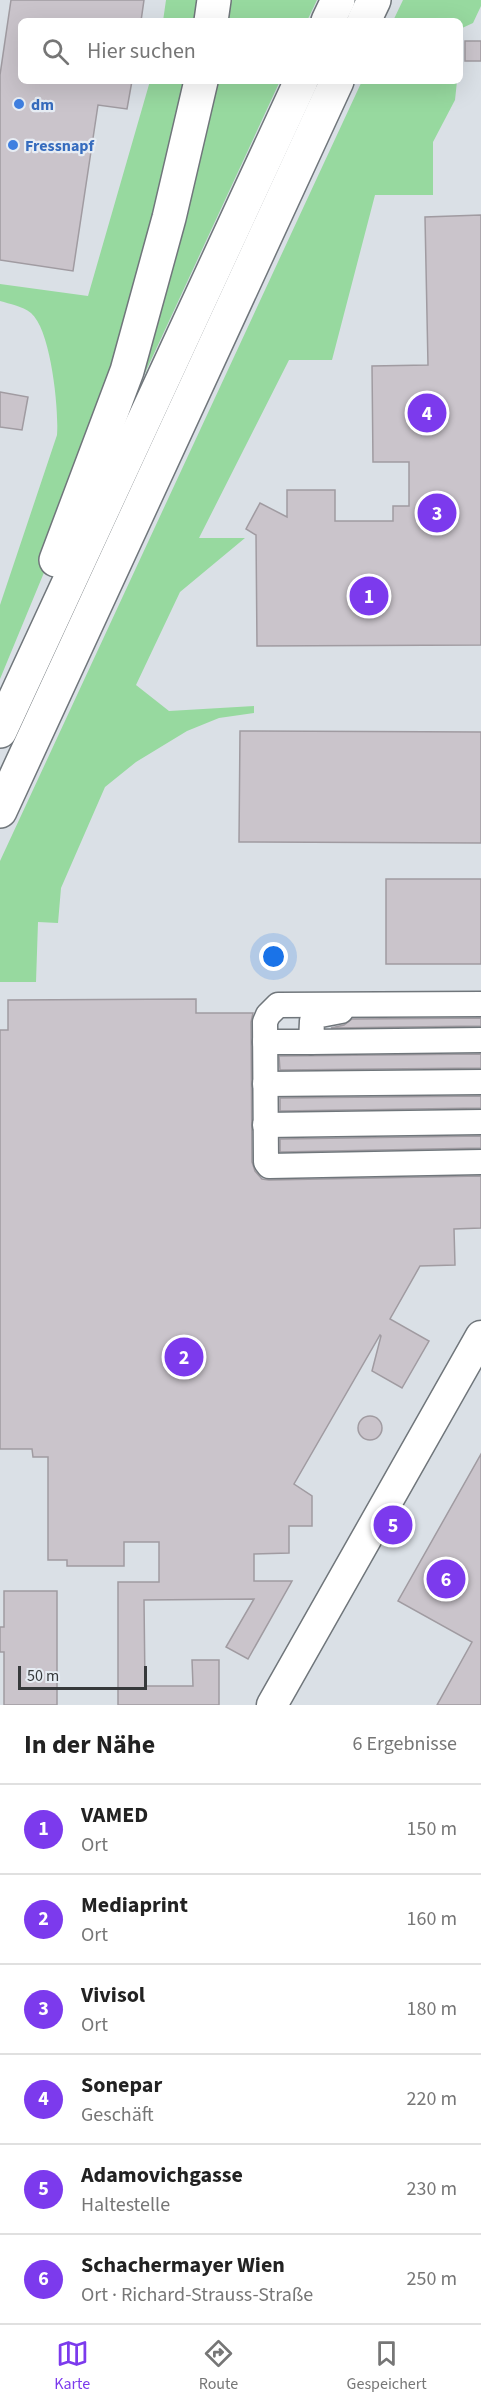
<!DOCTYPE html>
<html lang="de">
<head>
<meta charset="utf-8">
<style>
  :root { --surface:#fff; --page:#f2f2f2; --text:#222; --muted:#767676; --line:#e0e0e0; --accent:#7c3aed }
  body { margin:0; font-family:"Source Sans 3",sans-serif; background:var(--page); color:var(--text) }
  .scale { position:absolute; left:18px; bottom:15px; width:129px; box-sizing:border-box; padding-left:6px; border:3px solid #36393b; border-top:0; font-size:16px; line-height:21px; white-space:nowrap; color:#36393b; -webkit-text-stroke:4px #e7edf4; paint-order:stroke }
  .you { position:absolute; left:274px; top:957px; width:21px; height:21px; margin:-15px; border:4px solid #fff; border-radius:50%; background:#1a73e8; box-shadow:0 0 0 9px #1a73e833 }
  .badge { display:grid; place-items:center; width:39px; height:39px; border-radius:50%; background:var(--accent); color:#fff; font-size:20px; font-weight:700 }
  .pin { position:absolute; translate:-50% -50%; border:3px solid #fff; box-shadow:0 2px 6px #0006 }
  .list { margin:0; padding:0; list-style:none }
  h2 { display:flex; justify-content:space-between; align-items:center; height:78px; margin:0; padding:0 24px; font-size:26px }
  h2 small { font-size:20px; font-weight:400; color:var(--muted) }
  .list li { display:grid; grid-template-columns:39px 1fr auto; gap:18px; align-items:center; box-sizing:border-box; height:90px; padding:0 24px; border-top:2px solid var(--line) }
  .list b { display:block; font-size:22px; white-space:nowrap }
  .list p { margin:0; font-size:20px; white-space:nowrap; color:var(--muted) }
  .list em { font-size:20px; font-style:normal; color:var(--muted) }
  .icon { flex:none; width:33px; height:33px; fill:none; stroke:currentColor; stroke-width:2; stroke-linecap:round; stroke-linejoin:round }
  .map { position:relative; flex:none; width:481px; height:1705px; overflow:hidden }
  .search { position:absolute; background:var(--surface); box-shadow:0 6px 24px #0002; left:18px; right:18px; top:18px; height:66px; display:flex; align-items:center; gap:15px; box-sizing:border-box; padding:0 21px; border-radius:9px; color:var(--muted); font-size:22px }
  .sheet { height:618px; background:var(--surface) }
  nav { display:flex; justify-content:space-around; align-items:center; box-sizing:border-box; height:84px; border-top:2px solid var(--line); background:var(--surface); font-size:16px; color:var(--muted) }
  nav a { display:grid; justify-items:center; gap:3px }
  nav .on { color:var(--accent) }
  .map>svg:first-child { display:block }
</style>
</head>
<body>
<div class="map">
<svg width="481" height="1705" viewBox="0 0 481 1705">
  <rect width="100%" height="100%" fill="#dae0e6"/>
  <g fill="#97d99f">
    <polygon points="166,0 204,0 201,21 163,21"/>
    <polygon points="226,0 317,0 307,21 223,21"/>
    <polygon points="403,0 481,0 481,6 473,23 460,29 460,21 393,21"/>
    <path d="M150,81H190L154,237L50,558L0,679V605L57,435C59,409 51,330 31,313C22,306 10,304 0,301V284L88,296Z"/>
    <polygon points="212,81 280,81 127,412"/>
    <polygon points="362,81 457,81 455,100 433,142 433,195 375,195 332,360 289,360 199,538 245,538 180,592 136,685 169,711 254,706 254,713 219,718 187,731 136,762 105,787 61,888 58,923 38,922 36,982 0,982 0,861"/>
  </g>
  <g fill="#cac4cb" stroke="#a09ba1" stroke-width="1.5">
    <polygon points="11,0 144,0 141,21 21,21 21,81 132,81 127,109 98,105 73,271 0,260 0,75"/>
    <rect x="465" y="41" width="16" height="20"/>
    <polygon points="481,215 481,645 257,646 256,535 246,529 260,503 287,517 287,490 335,490 335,521 393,521 393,506 409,506 409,462 373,462 372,366 428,365 425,217"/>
    <polygon points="0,392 28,397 22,430 0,427"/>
    <polygon points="240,731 481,732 481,843 239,842"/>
    <rect x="386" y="879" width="95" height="85"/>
    <polygon points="196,999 196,1013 253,1013 251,1022 252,1162 255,1171 262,1179 269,1180 481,1176 481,1228 454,1229 455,1265 420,1266 390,1319 429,1341 402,1388 372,1371 381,1336 380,1335 294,1484 312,1496 312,1526 289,1526 289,1553 254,1554 254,1581 292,1581 248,1659 226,1647 254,1599 144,1600 145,1686 193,1686 192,1660 219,1660 219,1705 118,1705 118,1582 159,1582 159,1542 124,1542 124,1566 67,1566 67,1560 48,1560 48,1457 33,1457 32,1449 0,1449 0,1030 8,1030 8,1000"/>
    <polygon points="481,1018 481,1026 331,1028 344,1025 352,1019"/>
    <polygon points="481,1054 481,1068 280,1070 279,1056"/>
    <polygon points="481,1096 481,1108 280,1111 280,1098"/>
    <polygon points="481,1136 481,1148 280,1152 280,1139"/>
    <circle cx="370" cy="1428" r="12"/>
    <polygon points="481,1454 481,1705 437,1705 472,1642 398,1601"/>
    <polygon points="4,1591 57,1591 57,1705 4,1705 4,1652 0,1652 0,1627 4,1627"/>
  </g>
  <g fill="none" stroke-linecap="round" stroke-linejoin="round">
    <g stroke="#70767b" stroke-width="27">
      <g id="minor">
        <polyline points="481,1004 278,1005 268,1015 265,1022 266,1162 269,1166 481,1162"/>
        <polyline points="341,1011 315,1016 312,1021 311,1042 481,1040"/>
        <polyline points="265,1042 311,1042"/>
        <polyline points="265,1084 481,1082"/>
        <polyline points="265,1125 481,1122"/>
      </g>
    </g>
    <g stroke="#70767b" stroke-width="33">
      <polyline id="major" points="272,1705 481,1336"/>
    </g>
    <g stroke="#70767b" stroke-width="36">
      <g id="highway">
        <polyline points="211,21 214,0"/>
        <polyline points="328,21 338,0"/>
        <polyline points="364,21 374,0"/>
        <polyline points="56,560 127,371 169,218 201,81"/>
        <polyline points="0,731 301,81"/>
        <polyline points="0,811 337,81"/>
      </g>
    </g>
    <use href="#minor" stroke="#fff" stroke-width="24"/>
    <use href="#major" stroke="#fff" stroke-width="30"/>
    <use href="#highway" stroke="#fff" stroke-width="33"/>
  </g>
  <g fill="#3f7fe0" stroke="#e7edf4" stroke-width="2">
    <circle cx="19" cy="104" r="6"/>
    <circle cx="13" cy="145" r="6"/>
  </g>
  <g text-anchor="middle" stroke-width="4.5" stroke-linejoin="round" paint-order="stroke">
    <g font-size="16" font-weight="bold" fill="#366cbe" stroke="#e7edf4" text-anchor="start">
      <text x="31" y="110">dm</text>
      <text x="25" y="151">Fressnapf</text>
    </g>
  </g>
</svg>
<div class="scale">50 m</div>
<div class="you"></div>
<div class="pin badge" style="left:369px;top:596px">1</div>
<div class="pin badge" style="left:184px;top:1357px">2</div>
<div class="pin badge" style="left:437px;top:513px">3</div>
<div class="pin badge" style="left:427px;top:413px">4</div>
<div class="pin badge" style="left:393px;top:1525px">5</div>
<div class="pin badge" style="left:446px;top:1579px">6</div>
<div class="search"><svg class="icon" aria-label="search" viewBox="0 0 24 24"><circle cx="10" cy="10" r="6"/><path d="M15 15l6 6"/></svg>Hier suchen</div>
</div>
<section class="sheet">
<h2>In der Nähe<small>6 Ergebnisse</small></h2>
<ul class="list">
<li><span class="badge">1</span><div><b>VAMED</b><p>Ort</p></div><em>150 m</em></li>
<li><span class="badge">2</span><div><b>Mediaprint</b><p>Ort</p></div><em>160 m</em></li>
<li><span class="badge">3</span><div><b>Vivisol</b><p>Ort</p></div><em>180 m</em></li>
<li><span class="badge">4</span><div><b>Sonepar</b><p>Geschäft</p></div><em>220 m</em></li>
<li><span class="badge">5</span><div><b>Adamovichgasse</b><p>Haltestelle</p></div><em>230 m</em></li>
<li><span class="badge">6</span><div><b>Schachermayer Wien</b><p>Ort · Richard-Strauss-Straße</p></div><em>250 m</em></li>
</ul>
</section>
<nav>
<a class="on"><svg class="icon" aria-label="map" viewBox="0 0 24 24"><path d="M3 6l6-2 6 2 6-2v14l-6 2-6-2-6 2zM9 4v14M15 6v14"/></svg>Karte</a>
<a><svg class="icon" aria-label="directions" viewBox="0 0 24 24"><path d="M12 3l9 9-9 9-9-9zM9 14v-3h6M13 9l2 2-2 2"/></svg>Route</a>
<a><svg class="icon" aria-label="saved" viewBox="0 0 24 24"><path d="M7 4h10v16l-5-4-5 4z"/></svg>Gespeichert</a>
</nav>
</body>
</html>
